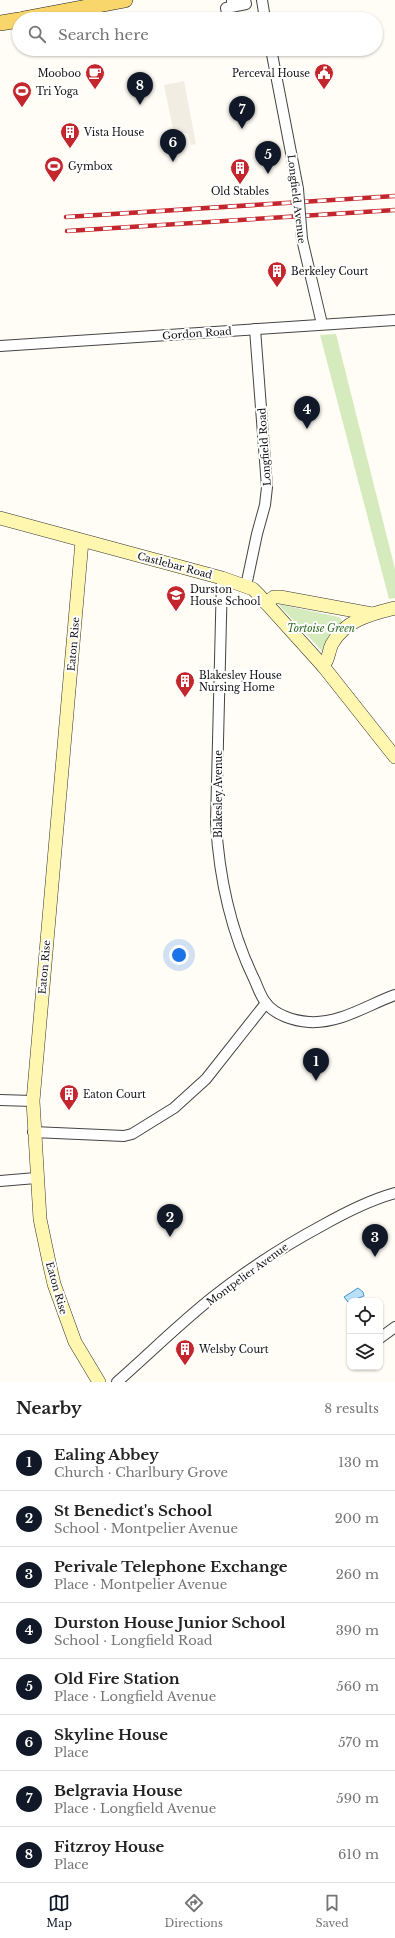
<!DOCTYPE html>
<html lang="en">
<head>
<meta charset="utf-8">
<style>
  :root { --surface:#fff; --page:#f6f6f6; --text:#222; --muted:#767676; --line:#e0e0e0; --accent:#111827 }
  body { margin:0; font-family:"Libre Baskerville",serif; background:var(--page); color:var(--text) }
  .controls { position:absolute; right:12px; bottom:12px; display:grid; overflow:hidden; border-radius:8px; box-shadow:0 1px 3px #0004 }
  .controls button { width:36px; height:36px; display:grid; place-items:center; padding:0; border:0; border-bottom:1px solid var(--line); background:var(--surface); color:var(--text); font:20px sans-serif }
  .you { position:absolute; left:179px; top:955px; width:14px; height:14px; margin:-10px; border:3px solid #fff; border-radius:50%; background:#1a73e8; box-shadow:0 0 0 6px #1a73e833 }
  .badge { display:grid; place-items:center; width:26px; height:26px; border-radius:50%; background:var(--accent); color:#fff; font-size:13px; font-weight:700 }
  .pin { position:absolute; translate:-50% -33px; filter:drop-shadow(0 1px 2px #0008) }
  .pin::after { content:''; position:absolute; top:21px; width:14px; height:12px; background:inherit; clip-path:polygon(0 0,100% 0,50% 100%) }
  .list { margin:0; padding:0; list-style:none }
  h2 { display:flex; justify-content:space-between; align-items:center; height:52px; margin:0; padding:0 16px; font-size:17px }
  h2 small { font-size:13px; font-weight:400; color:var(--muted) }
  .list li { display:grid; grid-template-columns:26px 1fr auto; gap:12px; align-items:center; box-sizing:border-box; height:56px; padding:0 16px; border-top:1px solid var(--line) }
  .list b { display:block; font-size:15px; white-space:nowrap }
  .list p { margin:0; font-size:13px; white-space:nowrap; color:var(--muted) }
  .list em { font-size:13px; font-style:normal; color:var(--muted) }
  .icon { flex:none; width:22px; height:22px; fill:none; stroke:currentColor; stroke-width:2; stroke-linecap:round; stroke-linejoin:round }
  .map { position:relative; flex:none; width:395px; height:1382px; overflow:hidden }
  .search { position:absolute; background:var(--surface); box-shadow:0 1px 3px #0004; left:12px; right:12px; top:12px; height:44px; display:flex; align-items:center; gap:10px; box-sizing:border-box; padding:0 14px; border-radius:22px; color:var(--muted); font-size:15px }
  .sheet { height:500px; background:var(--surface) }
  nav { display:flex; justify-content:space-around; align-items:center; box-sizing:border-box; height:56px; border-top:1px solid var(--line); background:var(--surface); font-size:11px; color:var(--muted) }
  nav a { display:grid; justify-items:center; gap:2px }
  nav .on { color:var(--accent) }
  .map>svg:first-child { display:block }
</style>
</head>
<body>
<div class="map">
<svg width="395" height="1382" viewBox="0 0 395 1382">
  <rect width="100%" height="100%" fill="#fffdf5"/>
  <g fill="#d5ebbd">
    <polygon points="336,334 395,569 395,598 389,599 320,335"/>
    <polygon points="278,604 339,617 342,620 342,623 322,651"/>
  </g>
  <polygon fill="#f1ede2" points="184,81 196,144 191,145 188,134 173,129 164,85"/>
  <polygon fill="#b9e0f7" stroke="#3f96cf" points="358,1288 363,1292 364,1296 348,1302 344,1297"/>
  <g fill="none" stroke-linecap="round" stroke-linejoin="round">
    <g stroke="#444" stroke-width="12">
      <g id="street">
        <polyline points="262,0 265,19"/>
        <polyline points="227,13 226,8 246,4 245,0 232,3 232,0"/>
        <polyline points="271,49 298,189"/>
        <polyline points="302,239 322,324"/>
        <polyline points="0,346 395,320"/>
        <path d="M222,578L216,823C219,876 231,932 255,981C258,988 261,997 266,1003C275,1015 294,1021 309,1022C340,1024 367,1005 395,995"/>
        <polyline points="246,586 257,534 265,505 267,487 255,329"/>
        <polyline points="0,1100 33,1101"/>
        <polyline points="33,1132 124,1136 132,1134 174,1108 206,1079 266,1003"/>
        <polyline points="0,1181 36,1178"/>
        <polyline points="380,1338 395,1327"/>
        <path d="M117,1382C149,1354 180,1323 213,1297C247,1270 284,1246 323,1225C346,1212 370,1200 395,1193"/>
      </g>
    </g>
    <g stroke="#333" stroke-width="14">
      <g id="secondary">
        <polyline points="0,518 222,578 253,589 258,594 323,666 395,757"/>
        <polyline points="82,541 33,1101 40,1219 49,1262 54,1284 75,1342 99,1382"/>
        <polyline points="266,603 274,597 280,597 372,614"/>
        <path d="M323,666C329,660 328,652 332,644C345,620 371,614 395,608"/>
      </g>
    </g>
    <g stroke="#222" stroke-width="16">
      <g id="primary">
        <polyline points="23,19 125,0"/>
        <polyline points="0,23 19,20"/>
      </g>
    </g>
    <use href="#street" stroke="#fff" stroke-width="10"/>
    <use href="#secondary" stroke="#fff6b0" stroke-width="13"/>
    <use href="#primary" stroke="#f9d66b" stroke-width="15"/>
    <g stroke="#c4262e" stroke-width="4.5">
      <g id="rail">
        <polyline points="66,217 395,196"/>
        <polyline points="67,231 395,210"/>
      </g>
    </g>
    <use href="#rail" stroke="#fff" stroke-width="3" stroke-dasharray="9" stroke-linecap="butt"/>
    <g stroke="#444" stroke-width="12" stroke-linecap="butt">
      <polyline id="street-bridge" points="298,189 302,239"/>
    </g>
    <use href="#street-bridge" stroke="#fff" stroke-width="10"/>
  </g>
  <defs>
    <g id="cafe-pin" transform="scale(1)"><path d="M0 17L-7.5 6A9.5 9.5 0 1 1 7.5 6Z" fill="#c4262e" stroke="#fff"/><path d="M-5.5-4.5H6V0H3Q3 3.5 0 3.5H-2.5Q-5.5 3.5-5.5 0ZM3-3.2v2h1.7v-2ZM-6 4.5H4V6H-6Z" fill="#fff"/></g>
    <g id="civic-pin" transform="scale(1)"><path d="M0 17L-7.5 6A9.5 9.5 0 1 1 7.5 6Z" fill="#c4262e" stroke="#fff"/><path d="M-.6-6.5H3V-4.5H.6V-3L4-1V1h2V6H-6V1h2V-1L-.6-3ZM-1.2 2.5V6h2.4V2.5Z" fill="#fff"/></g>
    <g id="stadium-pin" transform="scale(1)"><path d="M0 17L-7.5 6A9.5 9.5 0 1 1 7.5 6Z" fill="#c4262e" stroke="#fff"/><path d="M0-5a6.5 5 0 1 0 0 10a6.5 5 0 1 0 0-10ZM-3.5-1.8h7v3.6h-7Z" fill="#fff"/></g>
    <g id="building-pin" transform="scale(1)"><path d="M0 17L-7.5 6A9.5 9.5 0 1 1 7.5 6Z" fill="#c4262e" stroke="#fff"/><path d="M-4-6H4V6H1V3H-1V6H-4ZM-2.5-4.3h1.7v1.8h-1.7ZM.8-4.3h1.7v1.8H.8ZM-2.5-1h1.7V.8h-1.7ZM.8-1h1.7V.8H.8Z" fill="#fff"/></g>
    <g id="school-pin" transform="scale(1)"><path d="M0 17L-7.5 6A9.5 9.5 0 1 1 7.5 6Z" fill="#c4262e" stroke="#fff"/><path d="M0-5L7-2L0 1L-7-2ZM-4 1L0 2.5L4 1V4Q0 6-4 4Z" fill="#fff"/></g>
  </defs>
  <g fill-rule="evenodd">
    <use href="#cafe-pin" x="95" y="73"/>
    <use href="#civic-pin" x="324" y="73"/>
    <use href="#stadium-pin" x="22" y="91"/>
    <use href="#building-pin" x="70" y="132"/>
    <use href="#stadium-pin" x="54" y="166"/>
    <use href="#building-pin" x="240" y="168"/>
    <use href="#building-pin" x="277" y="271"/>
    <use href="#school-pin" x="176" y="595"/>
    <use href="#building-pin" x="185" y="681"/>
    <use href="#building-pin" x="69" y="1094"/>
    <use href="#building-pin" x="185" y="1349"/>
  </g>
  <g text-anchor="middle" stroke-width="4" stroke-linejoin="round" paint-order="stroke">
    <g font-size="10" fill="#111" stroke="#fff" text-anchor="start">
      <text x="81" y="77" text-anchor="end">Mooboo</text>
      <text x="310" y="77" text-anchor="end">Perceval House</text>
      <text x="36" y="95">Tri Yoga</text>
      <text x="84" y="136">Vista House</text>
      <text x="68" y="170">Gymbox</text>
      <text x="240" y="195" text-anchor="middle">Old Stables</text>
      <text x="291" y="275">Berkeley Court</text>
      <text x="190" y="593">Durston<tspan x="190" dy="12">House School</tspan></text>
      <text x="199" y="679">Blakesley House<tspan x="199" dy="12">Nursing Home</tspan></text>
      <text x="83" y="1098">Eaton Court</text>
      <text x="199" y="1353">Welsby Court</text>
    </g>
    <g font-size="10" fill="#111" stroke="#fff">
      <text transform="translate(297 199) rotate(83)" y="4">Longfield Avenue</text>
      <text transform="translate(197 333) rotate(-4)" y="4">Gordon Road</text>
      <text transform="translate(264 447) rotate(-94)" y="4">Longfield Road</text>
      <text transform="translate(175 565) rotate(15)" y="4">Castlebar Road</text>
      <text transform="translate(73 644) rotate(-85)" y="4">Eaton Rise</text>
      <text transform="translate(218 794) rotate(-90)" y="4">Blakesley Avenue</text>
      <text transform="translate(44 967) rotate(-85)" y="4">Eaton Rise</text>
      <text transform="translate(247 1274) rotate(-36)" y="4">Montpelier Avenue</text>
      <text transform="translate(57 1288) rotate(74)" y="4">Eaton Rise</text>
    </g>
    <g font-size="10" font-style="italic" fill="#2f6b1f" stroke="#fff">
      <text x="321" y="632">Tortoise Green</text>
    </g>
  </g>
</svg>
<div class="controls">
<button><svg class="icon" aria-label="locate" viewBox="0 0 24 24"><circle cx="12" cy="12" r="6"/><path d="M12 2v4M12 18v4M2 12h4M18 12h4"/></svg></button>
<button><svg class="icon" aria-label="layers" viewBox="0 0 24 24"><path d="M12 4l9 5-9 5-9-5zM3 14l9 5 9-5"/></svg></button>
</div>
<div class="you"></div>
<div class="pin badge" style="left:316px;top:1081px">1</div>
<div class="pin badge" style="left:170px;top:1237px">2</div>
<div class="pin badge" style="left:375px;top:1257px">3</div>
<div class="pin badge" style="left:307px;top:429px">4</div>
<div class="pin badge" style="left:268px;top:174px">5</div>
<div class="pin badge" style="left:173px;top:162px">6</div>
<div class="pin badge" style="left:242px;top:129px">7</div>
<div class="pin badge" style="left:140px;top:105px">8</div>
<div class="search"><svg class="icon" aria-label="search" viewBox="0 0 24 24"><circle cx="10" cy="10" r="6"/><path d="M15 15l6 6"/></svg>Search here</div>
</div>
<section class="sheet">
<h2>Nearby<small>8 results</small></h2>
<ul class="list">
<li><span class="badge">1</span><div><b>Ealing Abbey</b><p>Church · Charlbury Grove</p></div><em>130 m</em></li>
<li><span class="badge">2</span><div><b>St Benedict's School</b><p>School · Montpelier Avenue</p></div><em>200 m</em></li>
<li><span class="badge">3</span><div><b>Perivale Telephone Exchange</b><p>Place · Montpelier Avenue</p></div><em>260 m</em></li>
<li><span class="badge">4</span><div><b>Durston House Junior School</b><p>School · Longfield Road</p></div><em>390 m</em></li>
<li><span class="badge">5</span><div><b>Old Fire Station</b><p>Place · Longfield Avenue</p></div><em>560 m</em></li>
<li><span class="badge">6</span><div><b>Skyline House</b><p>Place</p></div><em>570 m</em></li>
<li><span class="badge">7</span><div><b>Belgravia House</b><p>Place · Longfield Avenue</p></div><em>590 m</em></li>
<li><span class="badge">8</span><div><b>Fitzroy House</b><p>Place</p></div><em>610 m</em></li>
</ul>
</section>
<nav>
<a class="on"><svg class="icon" aria-label="map" viewBox="0 0 24 24"><path d="M3 6l6-2 6 2 6-2v14l-6 2-6-2-6 2zM9 4v14M15 6v14"/></svg>Map</a>
<a><svg class="icon" aria-label="directions" viewBox="0 0 24 24"><path d="M12 3l9 9-9 9-9-9zM9 14v-3h6M13 9l2 2-2 2"/></svg>Directions</a>
<a><svg class="icon" aria-label="saved" viewBox="0 0 24 24"><path d="M7 4h10v16l-5-4-5 4z"/></svg>Saved</a>
</nav>
</body>
</html>
